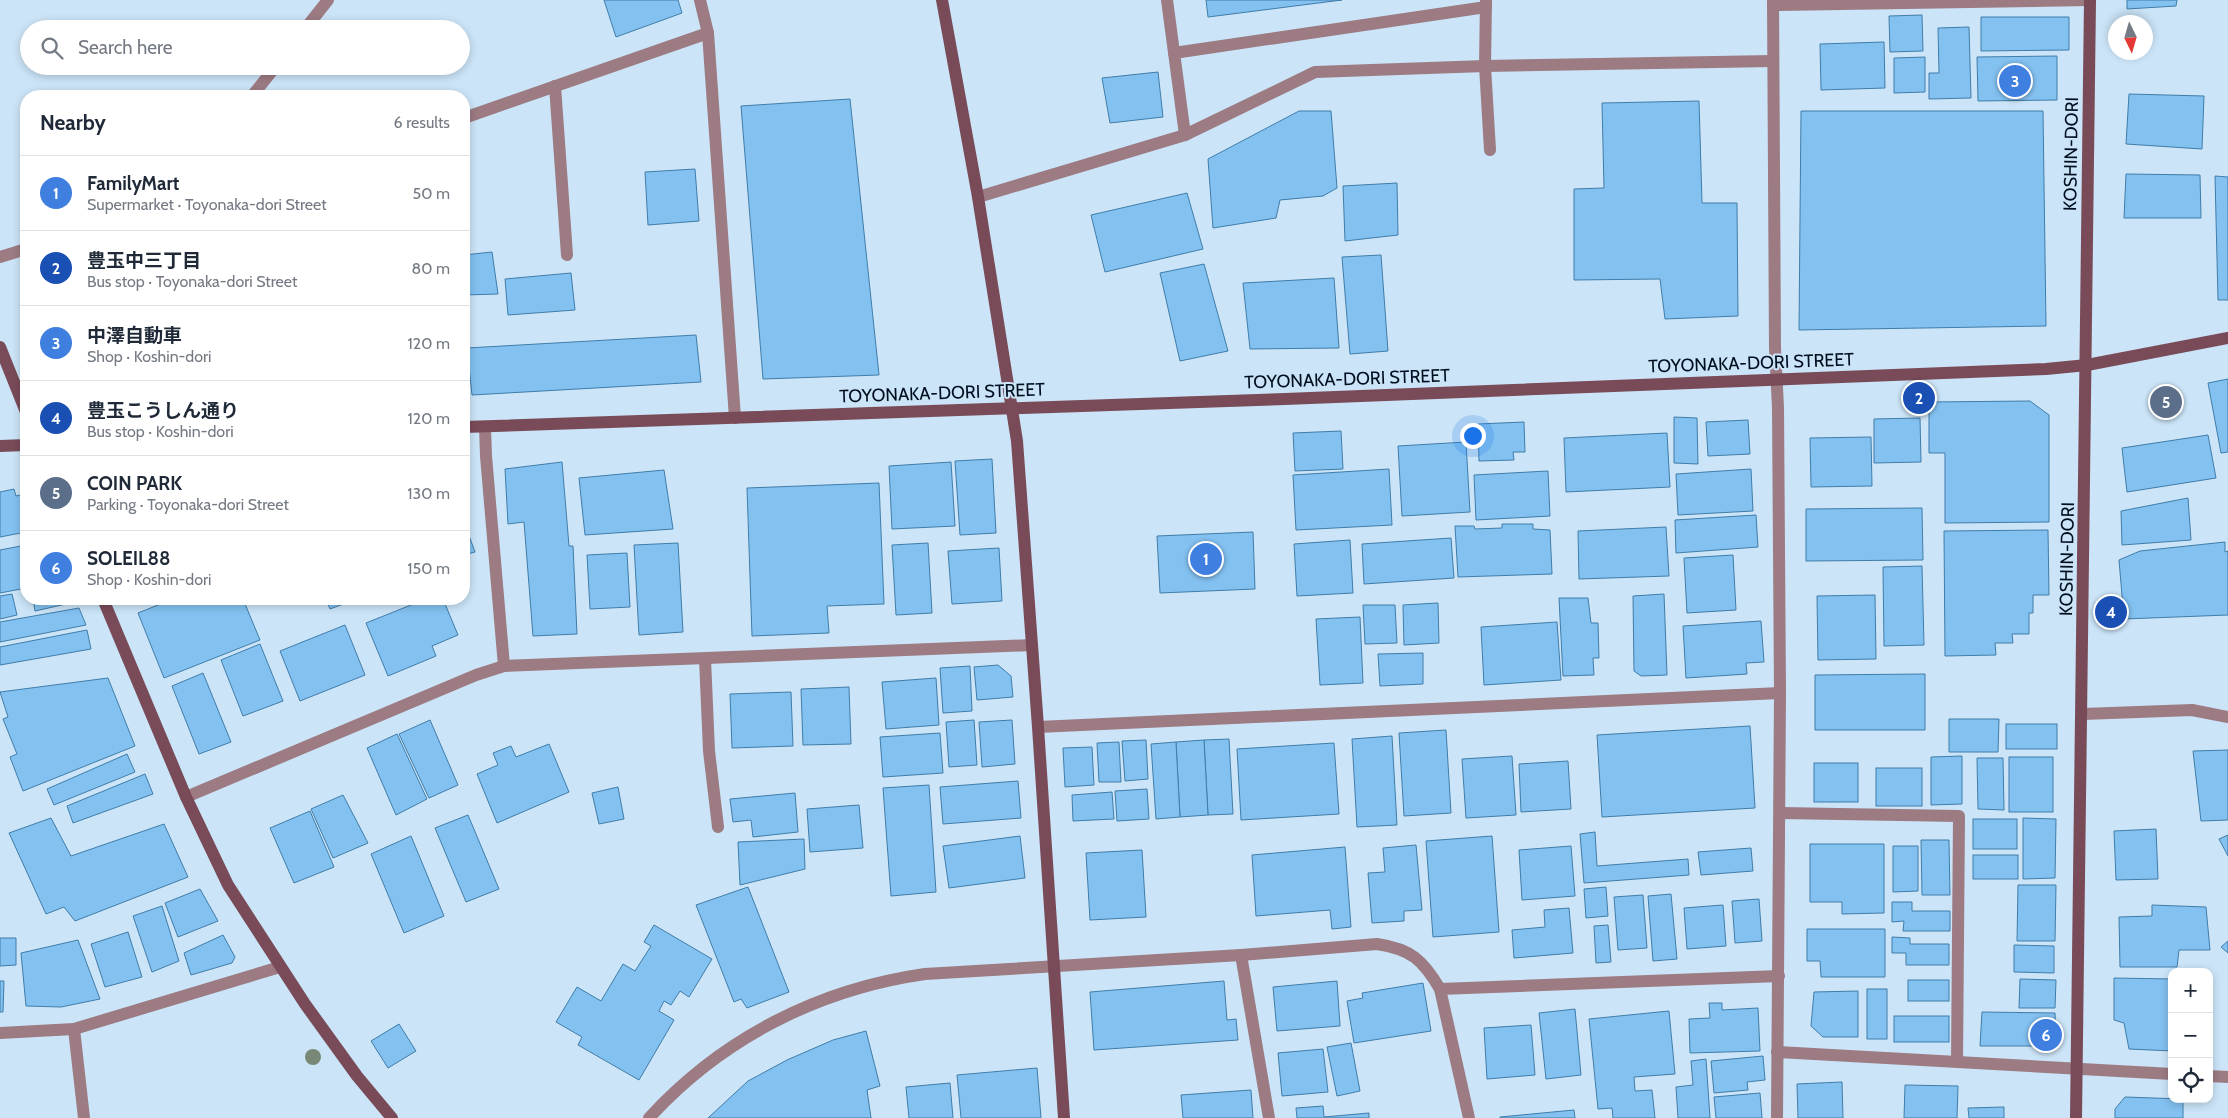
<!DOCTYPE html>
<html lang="en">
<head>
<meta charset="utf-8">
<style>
  :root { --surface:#fff; --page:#f2f2f3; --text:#1f2937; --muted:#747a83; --line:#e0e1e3; --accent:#2563eb }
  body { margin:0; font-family:Cabin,"Noto Sans JP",sans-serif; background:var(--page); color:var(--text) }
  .controls { position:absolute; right:15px; bottom:15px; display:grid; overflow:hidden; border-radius:10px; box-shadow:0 2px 8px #0003 }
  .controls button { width:45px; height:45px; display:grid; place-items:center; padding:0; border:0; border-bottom:1px solid var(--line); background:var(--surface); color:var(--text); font:25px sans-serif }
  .compass { position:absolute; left:2108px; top:15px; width:45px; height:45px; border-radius:50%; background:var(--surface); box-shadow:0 2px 8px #0003; rotate:175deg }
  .you { position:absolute; left:1472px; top:435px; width:18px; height:18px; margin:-12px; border:4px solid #fff; border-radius:50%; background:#1a73e8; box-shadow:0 0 0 8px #1a73e833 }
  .badge { display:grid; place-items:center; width:32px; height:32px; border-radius:50%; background:var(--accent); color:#fff; font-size:16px; font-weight:700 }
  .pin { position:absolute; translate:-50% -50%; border:2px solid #fff; box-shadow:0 1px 5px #0006 }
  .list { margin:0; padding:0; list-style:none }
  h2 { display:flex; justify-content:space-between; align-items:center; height:65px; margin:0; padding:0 20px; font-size:21px }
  h2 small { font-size:16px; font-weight:400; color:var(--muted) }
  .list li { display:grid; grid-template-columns:32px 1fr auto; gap:15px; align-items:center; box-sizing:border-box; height:75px; padding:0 20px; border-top:1px solid var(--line) }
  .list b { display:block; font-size:19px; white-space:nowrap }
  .list p { margin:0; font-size:16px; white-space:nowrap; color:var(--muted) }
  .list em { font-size:16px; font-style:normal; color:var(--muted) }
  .icon { flex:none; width:28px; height:28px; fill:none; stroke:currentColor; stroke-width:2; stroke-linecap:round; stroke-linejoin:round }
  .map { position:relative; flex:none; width:2228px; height:1118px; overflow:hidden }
  .search { position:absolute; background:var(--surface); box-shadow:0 2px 8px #0003; left:20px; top:20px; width:450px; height:55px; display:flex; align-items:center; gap:12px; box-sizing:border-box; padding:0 18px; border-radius:28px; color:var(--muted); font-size:19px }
  .panel { position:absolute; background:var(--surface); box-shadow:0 2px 8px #0003; left:20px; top:90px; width:450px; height:515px; border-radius:20px }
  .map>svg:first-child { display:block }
</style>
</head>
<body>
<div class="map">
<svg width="2228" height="1118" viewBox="0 0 2228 1118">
  <rect width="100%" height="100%" fill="#cbe4f7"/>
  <g fill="#83c1f1" stroke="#407da9">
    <polygon points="604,0 678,0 682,13 616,37"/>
    <polygon points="1206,0 1342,0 1208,17"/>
    <polygon points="2127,0 2177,0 2176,6 2127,9"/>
    <polygon points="1922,15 1923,51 1890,52 1889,16"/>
    <polygon points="1981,17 2069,17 2069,50 1981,51"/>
    <polygon points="1969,27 1971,98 1929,99 1929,73 1939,73 1938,28"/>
    <polygon points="1884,42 1885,88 1821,90 1820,44"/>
    <polygon points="2057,56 2057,100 1978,101 1977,57"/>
    <polygon points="1925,57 1925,92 1894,93 1894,58"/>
    <polygon points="1158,72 1163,117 1110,123 1102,78"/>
    <polygon points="2129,94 2204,96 2202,149 2126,144"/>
    <polygon points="850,99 879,375 763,379 741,106"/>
    <polygon points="1699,101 1702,203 1737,203 1738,316 1665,319 1660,279 1574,280 1574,189 1604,188 1602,103"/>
    <polygon points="1299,111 1331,111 1337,188 1323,196 1280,200 1276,218 1213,228 1208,159"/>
    <polygon points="1801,111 2043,111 2046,326 1799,330"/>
    <polygon points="695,169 699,221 648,225 645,172"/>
    <polygon points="2126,174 2200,175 2201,218 2124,218"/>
    <polygon points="2215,176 2228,177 2228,300 2218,300"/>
    <polygon points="1397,183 1398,235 1345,241 1343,186"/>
    <polygon points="1187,193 1203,249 1105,272 1091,215"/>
    <polygon points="492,252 498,294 464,295 464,255"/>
    <polygon points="1381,255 1388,351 1350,354 1342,257"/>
    <polygon points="1204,264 1228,351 1180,361 1160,273"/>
    <polygon points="571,273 575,310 508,315 505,279"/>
    <polygon points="1334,278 1339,348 1250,349 1243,283"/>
    <polygon points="696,335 701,382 472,395 467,348"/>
    <polygon points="2228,379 2228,452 2221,453 2208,383"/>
    <polygon points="2030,401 2049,415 2049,522 1945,523 1945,453 1929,453 1929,402"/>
    <polygon points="1674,417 1697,418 1698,464 1674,463"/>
    <polygon points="1920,418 1921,462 1874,463 1874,419"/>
    <polygon points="1748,420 1750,454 1708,456 1706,422"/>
    <polygon points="1524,422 1525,452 1513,452 1514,460 1479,461 1478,424"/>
    <polygon points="1341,431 1343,469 1295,471 1293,433"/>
    <polygon points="1667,433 1670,487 1566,492 1564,438"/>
    <polygon points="2208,435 2216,478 2127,492 2122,448"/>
    <polygon points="1871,437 1872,486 1811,487 1810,438"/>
    <polygon points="1466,442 1470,512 1402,516 1398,446"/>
    <polygon points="992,459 996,533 960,535 955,461"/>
    <polygon points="562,462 569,546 573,546 577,634 533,636 524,522 508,524 505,469"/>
    <polygon points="951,462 955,526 892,529 889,466"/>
    <polygon points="1389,469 1392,525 1296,530 1293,475"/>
    <polygon points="1751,469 1753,511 1678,515 1676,474"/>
    <polygon points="664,470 673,529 585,535 579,478"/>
    <polygon points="1548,471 1550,516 1476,520 1474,475"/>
    <polygon points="879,483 884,604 827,606 829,633 752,636 747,488"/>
    <polygon points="14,489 16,496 24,494 26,532 0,537 0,492"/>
    <polygon points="2188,498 2191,540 2122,545 2121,511"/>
    <polygon points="1922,508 1923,560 1806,561 1806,509"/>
    <polygon points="1756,515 1758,547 1676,553 1675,520"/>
    <polygon points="464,522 475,552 464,555"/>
    <polygon points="1502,524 1533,524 1533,529 1550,530 1552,574 1458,577 1455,526 1474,526 1475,529 1502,528"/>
    <polygon points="1666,527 1669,576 1579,579 1578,531"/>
    <polygon points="2048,530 2049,595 2033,595 2033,613 2029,613 2029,634 2012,634 2013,643 1995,643 1996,655 1945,656 1944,531"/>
    <polygon points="1253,532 1255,589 1160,593 1157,536"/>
    <polygon points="1451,538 1454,578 1364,584 1362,544"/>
    <polygon points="1350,540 1353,593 1297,596 1294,544"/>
    <polygon points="2225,542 2225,552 2228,551 2228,615 2124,619 2119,560 2140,551"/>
    <polygon points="678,543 683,632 639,635 634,545"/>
    <polygon points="928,543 932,613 896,615 892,545"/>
    <polygon points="26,545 26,588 0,593 0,550"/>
    <polygon points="999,548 1002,601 952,604 948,551"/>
    <polygon points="627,553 630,607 590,609 587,555"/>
    <polygon points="1733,555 1736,610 1687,613 1684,558"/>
    <polygon points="1922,566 1924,645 1884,646 1883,567"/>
    <polygon points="12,594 17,615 0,619 0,596"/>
    <polygon points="1664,594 1667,675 1641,676 1634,671 1633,596"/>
    <polygon points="1875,595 1876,659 1818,660 1817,596"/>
    <polygon points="1559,598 1588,598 1591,623 1598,623 1599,658 1593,658 1594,675 1563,676"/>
    <polygon points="33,599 74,599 75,602 35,611"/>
    <polygon points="173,599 243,599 260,640 164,678 138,613"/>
    <polygon points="326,599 357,599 330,609"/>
    <polygon points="426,599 443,599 458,635 432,646 436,656 388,676 366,623"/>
    <polygon points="1438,603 1439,643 1404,645 1403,605"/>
    <polygon points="1363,605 1395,605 1397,643 1365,644"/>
    <polygon points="79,608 86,625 0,642 0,622"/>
    <polygon points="1360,617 1363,683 1320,685 1316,619"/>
    <polygon points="1761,621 1764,662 1746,663 1747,674 1686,678 1683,626"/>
    <polygon points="1557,622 1561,680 1484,685 1481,627"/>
    <polygon points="345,625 365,675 300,701 280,651"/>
    <polygon points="87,630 91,649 0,665 0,647"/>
    <polygon points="260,644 283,701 243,716 221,660"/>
    <polygon points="1423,653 1423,684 1380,686 1378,654"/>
    <polygon points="998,665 1011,676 1013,697 977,700 974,667"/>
    <polygon points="970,666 972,711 943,713 940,668"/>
    <polygon points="203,673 231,742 199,754 172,686"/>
    <polygon points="1925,674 1925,730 1815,730 1815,675"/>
    <polygon points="108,678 135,746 23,791 10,757 17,754 3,719 8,717 0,692"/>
    <polygon points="936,678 939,725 886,729 882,682"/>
    <polygon points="849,687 851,744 803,745 801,689"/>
    <polygon points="791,692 793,746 732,748 730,694"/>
    <polygon points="1949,719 1999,719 1998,752 1949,752"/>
    <polygon points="430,720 458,785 429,798 399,734"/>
    <polygon points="974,720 977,765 949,767 946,722"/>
    <polygon points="1012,720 1015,764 982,767 979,722"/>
    <rect x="2006" y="724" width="51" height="25"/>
    <polygon points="1750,726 1755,808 1602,817 1597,735"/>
    <polygon points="1446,730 1451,813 1404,816 1399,733"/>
    <polygon points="940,733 943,773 883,777 880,737"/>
    <polygon points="397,734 427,799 396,815 367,748"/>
    <polygon points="1392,736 1397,825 1357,827 1352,739"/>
    <polygon points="1229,739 1233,814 1208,815 1204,740"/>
    <polygon points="1146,740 1148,779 1125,781 1122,741"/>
    <polygon points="1204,740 1208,815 1180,817 1176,742"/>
    <polygon points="1119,742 1121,782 1099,782 1097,743"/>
    <polygon points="1176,742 1180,817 1156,819 1151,744"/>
    <polygon points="1334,743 1339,814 1241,820 1237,749"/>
    <polygon points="549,744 569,792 497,823 477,774 498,765 493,753 511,746 516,757"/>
    <polygon points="1092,747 1094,785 1065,787 1063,748"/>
    <polygon points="2228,750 2228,820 2201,821 2193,751"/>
    <polygon points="127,754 135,772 54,805 47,789"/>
    <polygon points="1512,756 1516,815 1466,818 1462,759"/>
    <polygon points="1962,756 1962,804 1931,805 1931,757"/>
    <rect x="2009" y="757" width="44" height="55"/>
    <polygon points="1977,758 2003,758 2004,810 1978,809"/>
    <polygon points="1568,761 1571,809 1521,812 1519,764"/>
    <rect x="1814" y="763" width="44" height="39"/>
    <rect x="1876" y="768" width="46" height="38"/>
    <polygon points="145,774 153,794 73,823 67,806"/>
    <polygon points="1018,781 1021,818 943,824 940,787"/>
    <polygon points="929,785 936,892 891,896 883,788"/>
    <polygon points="618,787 624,819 599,824 592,793"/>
    <polygon points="1147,789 1149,819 1117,821 1115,791"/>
    <polygon points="1112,792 1114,819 1073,821 1072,795"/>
    <polygon points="795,793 798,832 753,837 751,820 733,822 730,799"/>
    <polygon points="343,795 368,843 333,858 311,809"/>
    <polygon points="859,805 863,848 810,852 807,809"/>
    <polygon points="310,811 334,867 294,883 270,828"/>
    <polygon points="468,815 499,889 466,902 435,828"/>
    <polygon points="51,818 71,856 164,824 188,877 75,921 64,907 46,914 9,833"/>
    <polygon points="2023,818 2056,819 2055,878 2023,879"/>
    <rect x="1973" y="819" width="44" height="30"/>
    <polygon points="2156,829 2158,879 2116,880 2114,831"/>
    <polygon points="1595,832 1597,866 1688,859 1689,875 1584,883 1580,834"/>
    <polygon points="2228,835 2228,856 2219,839"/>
    <polygon points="411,836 444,916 404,933 371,854"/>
    <polygon points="1020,836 1025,878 949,888 943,846"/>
    <polygon points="1492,836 1499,932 1433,937 1426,841"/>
    <polygon points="804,839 805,869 740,885 738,842"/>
    <polygon points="1921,840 1949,840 1950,895 1922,895"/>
    <polygon points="1810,844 1884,844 1884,913 1842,914 1842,902 1810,902"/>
    <polygon points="1416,845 1422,910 1404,911 1404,921 1372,923 1368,873 1385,872 1383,848"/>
    <polygon points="1571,846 1575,896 1522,900 1519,850"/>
    <polygon points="1893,846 1918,846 1918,891 1893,892"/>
    <polygon points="1345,847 1351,927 1332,929 1330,910 1256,916 1252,855"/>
    <polygon points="1751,848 1753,871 1701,875 1698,852"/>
    <polygon points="1142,850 1146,917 1090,920 1086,853"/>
    <rect x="1973" y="855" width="45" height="24"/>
    <polygon points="2018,885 2056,885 2055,941 2017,941"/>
    <polygon points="748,887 789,992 747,1008 741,999 734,1002 696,905"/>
    <polygon points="1606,887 1608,916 1586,918 1584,889"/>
    <polygon points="200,889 218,921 178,937 165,903"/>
    <polygon points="1671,894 1677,959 1653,961 1648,896"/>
    <polygon points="1643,895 1647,948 1618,950 1614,897"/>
    <polygon points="1759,899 1762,941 1735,943 1732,901"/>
    <polygon points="1892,902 1912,902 1912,911 1950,911 1950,931 1903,931 1904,921 1892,922"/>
    <polygon points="1723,905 1726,946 1687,949 1684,908"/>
    <polygon points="2152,905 2206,907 2210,950 2179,950 2177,967 2120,967 2119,917 2152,916"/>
    <polygon points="162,906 179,961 152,972 133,916"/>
    <polygon points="1569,908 1573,953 1514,958 1512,930 1545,927 1544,910"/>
    <polygon points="654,925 712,959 689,997 680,991 671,1005 664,1001 659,1011 674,1020 639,1080 578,1045 582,1037 556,1022 577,987 601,1001 623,964 635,971 651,946 644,942"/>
    <polygon points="1608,925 1611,962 1596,963 1594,926"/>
    <polygon points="1807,929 1885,929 1885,977 1821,977 1820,961 1807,961"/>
    <polygon points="128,932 142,977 105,987 91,944"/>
    <polygon points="223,935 235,957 232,963 191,975 184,953"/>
    <polygon points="1892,937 1910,938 1910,944 1949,944 1949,965 1906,965 1906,953 1892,953"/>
    <polygon points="0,938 16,938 16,965 0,966"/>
    <polygon points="78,940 100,999 61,1007 26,1006 21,953"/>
    <polygon points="2228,941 2228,953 2221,947"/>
    <polygon points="2014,945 2054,946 2054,973 2014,972"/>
    <polygon points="2114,978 2172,979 2172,1051 2129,1049 2124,1023 2114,1020"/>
    <polygon points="2020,979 2056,980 2055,1008 2019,1008"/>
    <rect x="1908" y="980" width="41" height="21"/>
    <polygon points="0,981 4,981 3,1012 0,1012"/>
    <polygon points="1224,981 1227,1020 1236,1019 1238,1040 1094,1050 1090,992"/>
    <polygon points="1337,981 1340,1026 1277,1031 1273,987"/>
    <polygon points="1423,983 1431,1031 1354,1043 1347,1001 1363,998 1362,993"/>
    <rect x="1867" y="989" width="20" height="50"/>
    <polygon points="1858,991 1858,1037 1823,1037 1811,1026 1814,992"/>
    <polygon points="1709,1003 1722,1003 1722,1010 1758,1008 1760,1051 1690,1053 1689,1019 1710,1018"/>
    <polygon points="1575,1009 1581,1075 1546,1079 1539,1013"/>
    <polygon points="1669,1011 1675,1074 1634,1077 1635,1091 1652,1090 1655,1118 1613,1118 1612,1108 1598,1109 1589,1019"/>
    <polygon points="1982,1012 2055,1013 2056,1038 2047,1046 1980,1046"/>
    <rect x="1894" y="1016" width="55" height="26"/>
    <polygon points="399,1024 416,1051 388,1068 371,1041"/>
    <polygon points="1531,1025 1535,1075 1487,1079 1484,1028"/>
    <polygon points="866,1031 880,1086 867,1090 871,1118 708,1118 748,1081 787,1060 833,1040"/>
    <polygon points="1351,1043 1360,1091 1337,1096 1327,1047"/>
    <polygon points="1323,1049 1328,1092 1282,1096 1278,1053"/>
    <polygon points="1763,1056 1765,1080 1747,1082 1748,1090 1714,1093 1711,1061"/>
    <polygon points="1706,1059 1710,1118 1678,1118 1676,1087 1693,1085 1691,1061"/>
    <polygon points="1037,1068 1041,1118 961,1118 957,1075"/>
    <polygon points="1842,1082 1843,1118 1798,1118 1797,1084"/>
    <polygon points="950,1083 953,1118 909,1118 906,1087"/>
    <polygon points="1905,1085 1958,1086 1957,1118 1904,1118"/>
    <polygon points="1251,1090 1253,1118 1183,1118 1181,1095"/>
    <polygon points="1760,1093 1762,1118 1716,1118 1714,1097"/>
    <polygon points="2125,1097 2183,1099 2183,1118 2115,1118 2115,1109"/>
    <polygon points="1323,1106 1324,1117 1369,1113 1369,1118 1297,1118 1296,1108"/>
    <polygon points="2004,1107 2004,1118 1969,1118 1968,1108"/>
    <polygon points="1574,1110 1575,1118 1500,1118 1500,1117"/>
  </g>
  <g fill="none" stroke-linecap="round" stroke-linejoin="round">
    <g stroke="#9c7b83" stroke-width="12">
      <polyline points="1174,53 1486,7"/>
      <polyline points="1485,66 1490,150"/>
      <polyline points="555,86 567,255"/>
      <polyline points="485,427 486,456 504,666"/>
      <polyline points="705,659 709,751 718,827"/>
      <polyline points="1780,813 1959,816 1957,1062"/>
      <polyline points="1241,955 1269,1118"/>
    </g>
    <g stroke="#9c7b83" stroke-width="12">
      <polyline points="700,0 708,33 735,418"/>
      <polyline points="1167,0 1185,135"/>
      <polyline points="1773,0 1775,348 1778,408 1780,693 1777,1118"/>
      <polyline points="1773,5 2090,0"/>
      <polyline points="305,29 328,0"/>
      <polyline points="1485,66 1486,0"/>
      <polyline points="252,96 276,66"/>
      <polyline points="464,118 708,33"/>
      <polyline points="978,197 1185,135 1315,72 1485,66 1773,61"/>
      <polyline points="0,257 26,249"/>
      <polyline points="2083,714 2192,710 2228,717"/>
      <polyline points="1038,727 1780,693"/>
      <polyline points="186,797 476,675 504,666 1032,645"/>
      <polyline points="1440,989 1779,976"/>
      <polyline points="74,1029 84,1118"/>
      <polyline points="0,1033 74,1029 280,967"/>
      <polyline points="1777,1052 2172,1074"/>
      <polyline points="2209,1076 2228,1077"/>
      <path d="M649,1118C722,1038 819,989 925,974L1241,955L1377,944C1411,949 1423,960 1440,989L1469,1118"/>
    </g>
    <g stroke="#794b58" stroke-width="12">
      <polyline points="942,0 978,197 1017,441 1038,727 1064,1118"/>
      <polyline points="0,347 26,412"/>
      <polyline points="464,427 1285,399 2046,369 2087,365 2228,338"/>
      <polyline points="0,446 26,445"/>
      <polyline points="103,599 186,797 228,885 305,1004 357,1076 392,1118"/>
      <polyline points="2076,1118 2090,0"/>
    </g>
  </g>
  <circle fill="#778976" cx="313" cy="1057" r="8"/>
  <g text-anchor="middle" stroke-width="4" stroke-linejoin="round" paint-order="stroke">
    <g font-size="18" fill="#000f20" stroke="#cbe4f7">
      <text transform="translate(2071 154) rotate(-89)" y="6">KOSHIN-DORI</text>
      <text transform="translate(1751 363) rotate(-2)" y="6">TOYONAKA-DORI STREET</text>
      <text transform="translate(1347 379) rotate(-2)" y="6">TOYONAKA-DORI STREET</text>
      <text transform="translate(942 393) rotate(-2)" y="6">TOYONAKA-DORI STREET</text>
      <text transform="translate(2067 559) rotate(-89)" y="6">KOSHIN-DORI</text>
    </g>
  </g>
</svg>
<div class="controls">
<button>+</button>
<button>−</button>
<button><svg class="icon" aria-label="locate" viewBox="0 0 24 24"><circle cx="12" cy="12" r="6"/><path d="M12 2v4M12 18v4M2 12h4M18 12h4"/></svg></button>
</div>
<svg class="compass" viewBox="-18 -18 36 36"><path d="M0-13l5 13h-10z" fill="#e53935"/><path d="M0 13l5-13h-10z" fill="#747a83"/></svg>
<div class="you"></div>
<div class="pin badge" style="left:1206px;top:559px;background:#3f7fe0">1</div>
<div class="pin badge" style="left:1919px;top:398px;background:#1a4fb4">2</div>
<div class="pin badge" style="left:2015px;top:81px;background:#3f7fe0">3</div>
<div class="pin badge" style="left:2111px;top:612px;background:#1a4fb4">4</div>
<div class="pin badge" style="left:2166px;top:402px;background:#5c6f8a">5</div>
<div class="pin badge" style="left:2046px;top:1035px;background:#3f7fe0">6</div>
<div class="search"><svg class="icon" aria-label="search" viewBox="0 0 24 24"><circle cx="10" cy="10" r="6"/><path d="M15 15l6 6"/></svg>Search here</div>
<section class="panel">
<h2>Nearby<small>6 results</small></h2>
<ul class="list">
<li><span class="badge" style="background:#3f7fe0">1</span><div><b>FamilyMart</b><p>Supermarket · Toyonaka-dori Street</p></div><em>50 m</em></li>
<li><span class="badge" style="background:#1a4fb4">2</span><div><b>豊玉中三丁目</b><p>Bus stop · Toyonaka-dori Street</p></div><em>80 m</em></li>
<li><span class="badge" style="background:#3f7fe0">3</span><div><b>中澤自動車</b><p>Shop · Koshin-dori</p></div><em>120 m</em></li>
<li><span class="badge" style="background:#1a4fb4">4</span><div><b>豊玉こうしん通り</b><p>Bus stop · Koshin-dori</p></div><em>120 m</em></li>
<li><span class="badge" style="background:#5c6f8a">5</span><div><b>COIN PARK</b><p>Parking · Toyonaka-dori Street</p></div><em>130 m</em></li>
<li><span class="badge" style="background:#3f7fe0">6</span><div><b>SOLEIL88</b><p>Shop · Koshin-dori</p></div><em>150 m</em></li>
</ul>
</section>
</div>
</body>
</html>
